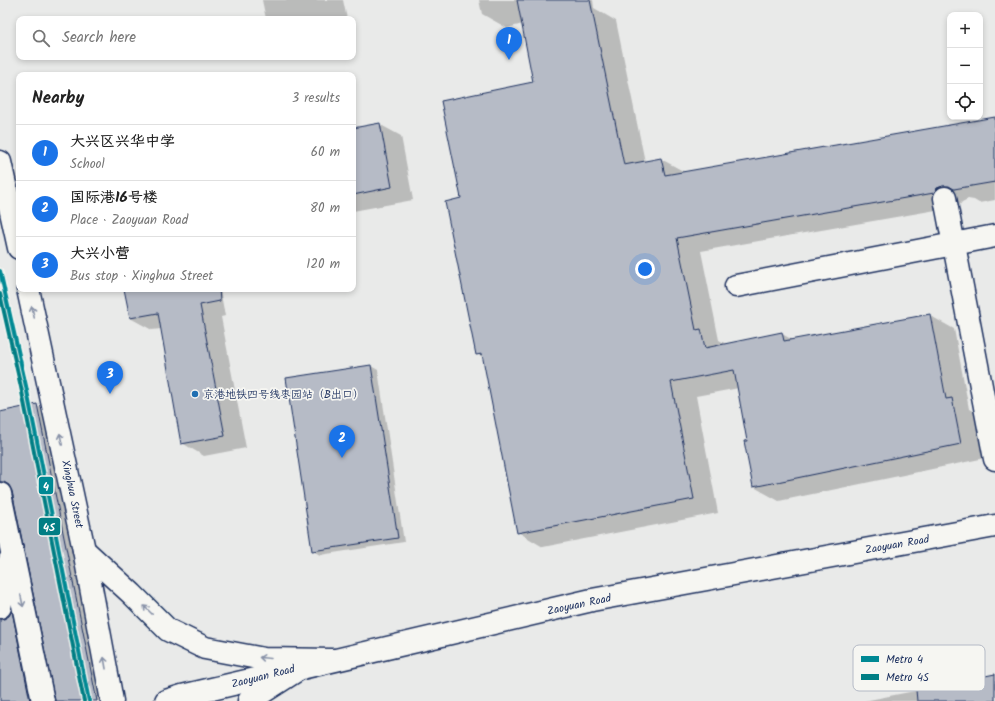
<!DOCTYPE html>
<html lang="en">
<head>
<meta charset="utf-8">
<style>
  :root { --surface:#fff; --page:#f6f6f6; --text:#222; --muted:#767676; --line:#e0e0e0; --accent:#1a73e8 }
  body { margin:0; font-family:Kalam,"LXGW WenKai TC",sans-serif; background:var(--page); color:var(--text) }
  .controls { position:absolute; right:12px; top:12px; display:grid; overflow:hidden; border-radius:8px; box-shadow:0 2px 6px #0003 }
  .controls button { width:36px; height:36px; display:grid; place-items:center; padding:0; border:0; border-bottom:1px solid var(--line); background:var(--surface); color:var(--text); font:20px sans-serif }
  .you { position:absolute; left:645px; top:269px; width:14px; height:14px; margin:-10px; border:3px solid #fff; border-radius:50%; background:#1a73e8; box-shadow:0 0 0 6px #1a73e833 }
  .badge { display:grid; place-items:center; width:26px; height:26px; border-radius:50%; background:var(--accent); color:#fff; font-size:13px; font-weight:700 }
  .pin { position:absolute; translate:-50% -33px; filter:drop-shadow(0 1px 2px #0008) }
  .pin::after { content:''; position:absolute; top:21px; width:14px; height:12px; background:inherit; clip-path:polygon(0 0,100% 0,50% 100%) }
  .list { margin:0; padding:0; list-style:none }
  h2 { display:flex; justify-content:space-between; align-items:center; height:52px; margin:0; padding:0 16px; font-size:17px }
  h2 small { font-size:13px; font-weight:400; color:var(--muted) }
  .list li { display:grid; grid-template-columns:26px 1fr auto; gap:12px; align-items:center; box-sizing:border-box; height:56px; padding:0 16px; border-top:1px solid var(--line) }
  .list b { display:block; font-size:15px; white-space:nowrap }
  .list p { margin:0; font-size:13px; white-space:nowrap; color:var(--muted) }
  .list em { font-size:13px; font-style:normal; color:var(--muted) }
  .icon { flex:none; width:22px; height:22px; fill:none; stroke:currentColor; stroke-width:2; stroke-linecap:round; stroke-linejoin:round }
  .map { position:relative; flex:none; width:995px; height:701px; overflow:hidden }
  .search { position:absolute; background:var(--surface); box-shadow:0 2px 6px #0003; left:16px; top:16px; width:340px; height:44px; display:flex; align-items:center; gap:10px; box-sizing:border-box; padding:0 14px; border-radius:8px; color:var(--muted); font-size:15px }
  .panel { position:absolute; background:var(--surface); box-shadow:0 2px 6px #0003; left:16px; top:72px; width:340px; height:220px; border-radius:8px }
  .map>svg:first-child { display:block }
</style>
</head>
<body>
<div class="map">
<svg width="995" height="701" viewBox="0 0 995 701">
  <rect width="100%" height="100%" fill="#e9eae9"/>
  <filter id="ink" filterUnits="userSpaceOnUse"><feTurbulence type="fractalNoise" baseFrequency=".025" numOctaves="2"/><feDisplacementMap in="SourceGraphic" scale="8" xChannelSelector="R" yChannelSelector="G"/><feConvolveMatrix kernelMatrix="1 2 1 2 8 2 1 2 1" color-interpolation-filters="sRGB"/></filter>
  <g filter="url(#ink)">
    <g fill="#0003">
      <polygon points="262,0 343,0 347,19 266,19"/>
      <polygon points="479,0 593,0 594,8 616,21 645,162 661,159 685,172 995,118 995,200 979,203 974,200 968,199 962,202 959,206 701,251 719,340 726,344 782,334 793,340 929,315 954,329 969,409 976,413 985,458 779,501 754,487 749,441 739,388 696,396 718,513 543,547 518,532 484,358 477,354 462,199 534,83 523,24 507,28 482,14"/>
      <polygon points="379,124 401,136 413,200 353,211 353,129"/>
      <polygon points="125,289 220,289 225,316 221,317 246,448 204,456 182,443 161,329 152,330 130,318"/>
      <polygon points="371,366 378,370 404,542 320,555 313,551"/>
      <polygon points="37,406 62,420 118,701 56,701 15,501 13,505 52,701 0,701 0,413"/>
      <polygon points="995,675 995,701 864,701"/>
    </g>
    <g fill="#b6bbc6" stroke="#1b2f5e">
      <polygon points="517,0 590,0 624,165 661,158 665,175 995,117 995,182 954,189 949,186 943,186 937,188 934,193 677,238 696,330 701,329 705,348 782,332 784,341 930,314 946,399 952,398 961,444 753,487 744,441 747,441 734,370 671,382 694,499 517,533 482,354 476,355 445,202 461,198 441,101 533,82"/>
      <polygon points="380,123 392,187 353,195 353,128"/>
      <polygon points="124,289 219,289 220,301 200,305 225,436 181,444 158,313 130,318"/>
      <polygon points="371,365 398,538 312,551 286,378"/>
      <polygon points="37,404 97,701 55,701 12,491 9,485 4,482 0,482 0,412"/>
      <polygon points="12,611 30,701 0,701 0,619 4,619 9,616"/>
      <polygon points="995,674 995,701 917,701 916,690"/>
    </g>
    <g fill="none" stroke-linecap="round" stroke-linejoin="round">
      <g stroke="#1b2f5e" stroke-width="25">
        <g id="street">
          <polyline points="945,198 995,459"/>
          <polyline points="736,286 995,236"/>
        </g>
      </g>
      <g stroke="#1b2f5e" stroke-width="25">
        <polyline id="secondary" points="166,701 182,696 592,600 995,526"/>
      </g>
      <g stroke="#1b2f5e" stroke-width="25">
        <g id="primary">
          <polyline points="0,162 19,248"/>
          <polyline points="28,289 84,550 112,701"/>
          <polyline points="0,494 43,701"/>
          <polyline points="84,550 132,594 168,630 205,648 264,659 332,660"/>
          <polyline points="0,607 10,560"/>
          <polyline points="249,701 302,667"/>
        </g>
      </g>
      <use href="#street" stroke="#f6f6f2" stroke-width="22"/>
      <use href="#secondary" stroke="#f6f6f2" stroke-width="22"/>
      <use href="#primary" stroke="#f6f6f2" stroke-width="22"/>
      <g stroke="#f6f6f2" stroke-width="7">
        <polyline id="metro-1" points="0,271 26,386 89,701"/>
      </g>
      <g stroke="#f6f6f2" stroke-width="7">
        <polyline id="metro-2" points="0,294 21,387 84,701"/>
      </g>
      <use href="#metro-1" stroke="#008994" stroke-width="4"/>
      <use href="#metro-2" stroke="#007e84" stroke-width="4"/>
    </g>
    <defs><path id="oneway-shaft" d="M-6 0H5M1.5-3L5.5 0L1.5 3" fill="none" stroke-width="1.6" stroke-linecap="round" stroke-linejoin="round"/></defs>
    <g stroke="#8892a8">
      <use href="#oneway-shaft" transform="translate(33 312) rotate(-102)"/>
      <use href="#oneway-shaft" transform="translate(61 439) rotate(-102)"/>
      <use href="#oneway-shaft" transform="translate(22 601) rotate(78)"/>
      <use href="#oneway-shaft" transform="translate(148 610) rotate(-135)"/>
      <use href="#oneway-shaft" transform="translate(265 658) rotate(-175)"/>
      <use href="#oneway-shaft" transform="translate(105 663) rotate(-100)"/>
    </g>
  </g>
  <circle fill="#1f6fb2" stroke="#f6f6f2" stroke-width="1.5" cx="195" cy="394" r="4"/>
  <g text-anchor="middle" stroke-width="3.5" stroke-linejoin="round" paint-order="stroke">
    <g font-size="11" fill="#1b2f5e" stroke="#f6f6f2" text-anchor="start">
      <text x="203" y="398">京港地铁四号线枣园站（B出口）</text>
    </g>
    <g font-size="11" fill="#1b2f5e" stroke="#f6f6f2">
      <text transform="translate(73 494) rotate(78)" y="4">Xinghua Street</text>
      <text transform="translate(897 544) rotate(-10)" y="4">Zaoyuan Road</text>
      <text transform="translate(579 604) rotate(-12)" y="4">Zaoyuan Road</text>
      <text transform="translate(263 676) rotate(-14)" y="4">Zaoyuan Road</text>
    </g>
  </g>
  <rect x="853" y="645" width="132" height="46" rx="6" fill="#f6f6f2" stroke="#b4bac6" stroke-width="1"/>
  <rect x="861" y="656" width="18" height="6" fill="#008994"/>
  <rect x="861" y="674" width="18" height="6" fill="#007e84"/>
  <g font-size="11" fill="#1b2f5e">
    <text x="886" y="663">Metro 4</text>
    <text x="886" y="681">Metro 4S</text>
  </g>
  <g stroke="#f6f6f2" stroke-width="1.5">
    <rect x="38" y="476" width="16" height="19" rx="4" fill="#008994"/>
    <rect x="38" y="517" width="23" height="19" rx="4" fill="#007e84"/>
  </g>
  <g font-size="11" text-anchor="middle" font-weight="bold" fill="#fff">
    <text x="46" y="490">4</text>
    <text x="49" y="531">4S</text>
  </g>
</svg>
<div class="controls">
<button>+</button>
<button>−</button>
<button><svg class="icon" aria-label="locate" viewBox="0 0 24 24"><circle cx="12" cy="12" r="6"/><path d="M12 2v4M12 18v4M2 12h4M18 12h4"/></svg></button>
</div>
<div class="you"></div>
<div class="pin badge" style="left:509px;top:60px">1</div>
<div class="pin badge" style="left:342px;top:458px">2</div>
<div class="pin badge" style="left:110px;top:394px">3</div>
<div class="search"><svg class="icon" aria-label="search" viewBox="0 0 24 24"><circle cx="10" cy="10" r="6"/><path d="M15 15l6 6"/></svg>Search here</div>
<section class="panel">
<h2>Nearby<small>3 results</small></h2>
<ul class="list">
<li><span class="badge">1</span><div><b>大兴区兴华中学</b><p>School</p></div><em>60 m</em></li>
<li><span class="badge">2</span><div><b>国际港16号楼</b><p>Place · Zaoyuan Road</p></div><em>80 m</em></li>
<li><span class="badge">3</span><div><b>大兴小营</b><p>Bus stop · Xinghua Street</p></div><em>120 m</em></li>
</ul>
</section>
</div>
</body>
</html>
